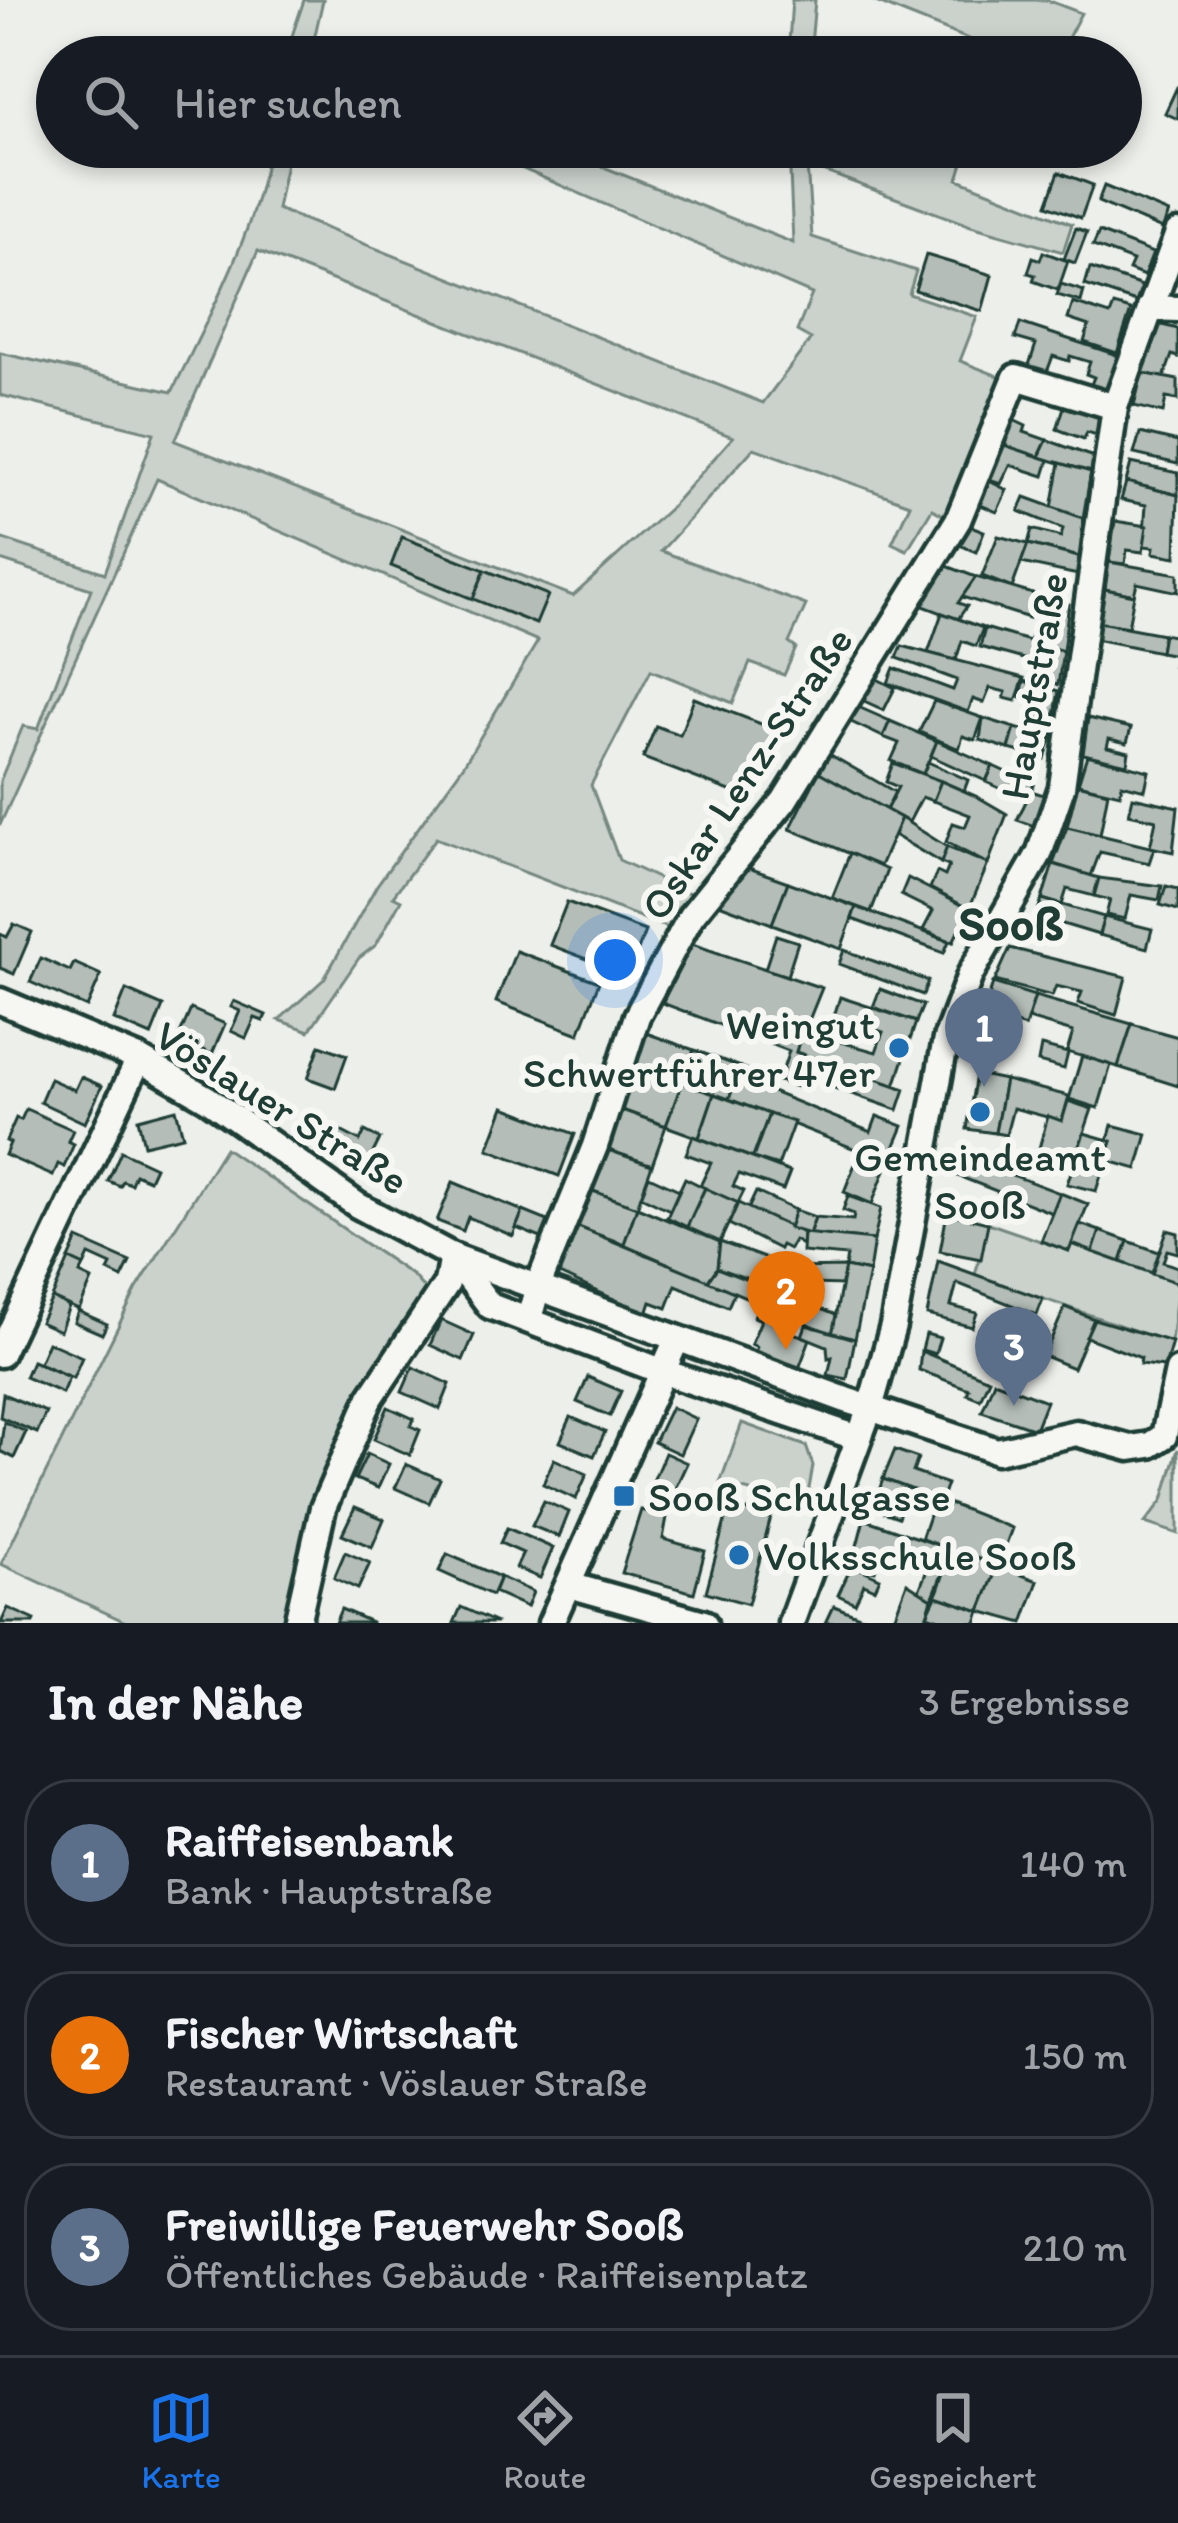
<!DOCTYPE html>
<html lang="de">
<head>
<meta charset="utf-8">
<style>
  :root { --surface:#171b24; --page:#242831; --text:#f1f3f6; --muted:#9ea1a6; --line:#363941; --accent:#1a73e8 }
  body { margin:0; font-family:Itim,sans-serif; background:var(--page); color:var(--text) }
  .you { position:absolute; left:615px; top:960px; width:42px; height:42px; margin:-30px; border:9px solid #fff; border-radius:50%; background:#1a73e8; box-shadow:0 0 0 18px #1a73e833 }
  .badge { display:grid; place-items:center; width:78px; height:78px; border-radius:50%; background:var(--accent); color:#fff; font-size:39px; font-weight:700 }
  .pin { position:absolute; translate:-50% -99px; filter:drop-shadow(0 3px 6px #0008) }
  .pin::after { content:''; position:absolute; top:63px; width:42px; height:36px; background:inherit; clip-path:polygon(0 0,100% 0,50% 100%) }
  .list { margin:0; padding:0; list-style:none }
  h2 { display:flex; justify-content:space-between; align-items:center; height:156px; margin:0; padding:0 48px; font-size:51px }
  h2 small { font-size:39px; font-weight:400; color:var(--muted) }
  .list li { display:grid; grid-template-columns:78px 1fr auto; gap:36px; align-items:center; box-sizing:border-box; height:168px; margin:0 24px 24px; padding:0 24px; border:3px solid var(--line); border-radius:48px }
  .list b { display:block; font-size:45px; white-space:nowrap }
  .list p { margin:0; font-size:39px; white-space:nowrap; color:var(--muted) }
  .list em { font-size:39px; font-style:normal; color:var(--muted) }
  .icon { flex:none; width:66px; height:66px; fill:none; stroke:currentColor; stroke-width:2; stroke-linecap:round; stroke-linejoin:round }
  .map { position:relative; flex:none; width:1178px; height:1623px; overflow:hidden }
  .search { position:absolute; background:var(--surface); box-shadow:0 6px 18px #0003; left:36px; right:36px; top:36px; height:132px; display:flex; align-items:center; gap:30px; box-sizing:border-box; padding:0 42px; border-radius:66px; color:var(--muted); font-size:45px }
  .sheet { height:732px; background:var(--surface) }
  nav { display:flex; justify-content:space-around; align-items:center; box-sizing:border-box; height:168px; border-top:3px solid var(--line); background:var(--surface); font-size:33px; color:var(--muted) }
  nav a { display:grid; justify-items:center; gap:6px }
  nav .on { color:var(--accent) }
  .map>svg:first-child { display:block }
</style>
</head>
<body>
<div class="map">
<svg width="1178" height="1623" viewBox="0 0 1178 1623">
  <rect width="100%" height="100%" fill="#edefea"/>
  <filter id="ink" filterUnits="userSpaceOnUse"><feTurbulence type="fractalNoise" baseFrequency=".00833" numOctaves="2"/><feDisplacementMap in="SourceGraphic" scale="24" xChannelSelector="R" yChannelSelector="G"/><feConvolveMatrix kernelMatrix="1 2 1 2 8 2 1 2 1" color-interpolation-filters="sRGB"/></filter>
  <g filter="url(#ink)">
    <g fill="#cbd2cc" stroke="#758880" stroke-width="3" fill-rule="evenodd">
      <polygon points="304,0 323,0 312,48 332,57 285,57"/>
      <polygon points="792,0 815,0 810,57 788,57"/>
      <polygon points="871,0 1047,0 1081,13 1058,57 1013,57"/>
      <path d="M269,147H289L277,209L763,403L811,339L797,331L812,294L472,147H554L793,243L789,147H968L958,179L1072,224L1063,252L971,226L807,165L812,237L916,271L909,294L977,317L960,361L1001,377L945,516L932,509L907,550L892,543L910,504L754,448L661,551L806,605L789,643L796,648L784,675L750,663L733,703L651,670L591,785L619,860L693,895L673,930L436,838L393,896L401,900L376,945L359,958L309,1031L279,1020L324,979L377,885L463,766L538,641L157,479L0,825V781L23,726L38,729L91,589L0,560V538L105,573L154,433L0,395V353L172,392C211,312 254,235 269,147ZM258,251L733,437L671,507L573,596L175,441Z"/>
      <path d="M225,1148L413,1276L428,1293C381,1354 338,1422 316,1496C303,1537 296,1581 286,1623H128L1,1564L136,1290Z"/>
      <polygon points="988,1223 1069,1251 1072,1244 1178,1283 1171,1343 975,1275"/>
      <polygon points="742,1423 806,1446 813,1466 806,1506 720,1483"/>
      <polygon points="1178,1449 1178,1534 1145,1523 1163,1500"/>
    </g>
    <g fill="#b4bdb8" stroke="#1f3d34" stroke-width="3">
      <polygon points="1177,87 1178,87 1178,119 1165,113"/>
      <polygon points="1059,172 1093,185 1081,218 1047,205"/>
      <polygon points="1104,186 1169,213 1162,229 1098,202"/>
      <polygon points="1076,228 1087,232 1075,263 1064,259"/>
      <polygon points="1099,232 1153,253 1144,276 1129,270 1133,261 1093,246"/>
      <polygon points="1043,252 1068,261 1058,290 1033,281 1035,275 1028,273 1033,257 1040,260"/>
      <polygon points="926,255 992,275 982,311 915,290"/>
      <polygon points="1090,268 1142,286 1136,302 1085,285"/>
      <polygon points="1061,284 1084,291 1081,302 1057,295"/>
      <polygon points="1073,303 1110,315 1114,305 1131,310 1117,353 1084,342 1089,326 1068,319"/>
      <polygon points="1020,323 1120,356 1107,393 1090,387 1094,377 1086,374 1090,362 1070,356 1069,361 1053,356 1045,377 1027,371 1036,344 1015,338"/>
      <polygon points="1158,324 1178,329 1178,357 1172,355 1164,378 1142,373"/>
      <polygon points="1142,373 1178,380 1178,400 1166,398 1163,413 1134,406"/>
      <polygon points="1065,404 1100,416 1097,435 1087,432 1084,439 1057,429"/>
      <polygon points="1009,418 1026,426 1024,432 1047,440 1039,457 998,443"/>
      <polygon points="1140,433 1178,442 1178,464 1134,454"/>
      <polygon points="1047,440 1094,457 1091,472 1039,457"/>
      <polygon points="998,443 1049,460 1044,476 1010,465 1001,484 983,478"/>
      <polygon points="1060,463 1091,472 1083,518 1052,508"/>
      <polygon points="1131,463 1178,473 1178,495 1126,482"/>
      <polygon points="983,478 1007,490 997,512 972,501"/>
      <polygon points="1126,482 1178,495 1176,557 1153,553 1154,547 1143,546 1146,505 1121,500"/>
      <polygon points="1025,497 1083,518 1080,557 1028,544 1032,529 1061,537 1063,529 1019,511"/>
      <polygon points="1115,521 1147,526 1143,552 1127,550 1125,564 1109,562"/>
      <polygon points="963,523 984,531 976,552 955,543"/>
      <polygon points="998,536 1028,544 1012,588 982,576"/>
      <polygon points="402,537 485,570 473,599 391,566"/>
      <polygon points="1028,544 1082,558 1078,575 1021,563"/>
      <polygon points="1109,562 1178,574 1178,592 1137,583 1134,595 1105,589"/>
      <polygon points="944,565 976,577 958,603 967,606 958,619 918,604"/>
      <polygon points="485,570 548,595 536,624 473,599"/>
      <polygon points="976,577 1036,595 1029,618 962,597"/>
      <polygon points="1105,589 1134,595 1128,627 1099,622"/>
      <polygon points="1036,595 1069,604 1063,651 1029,642 1039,613 1033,613"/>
      <polygon points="942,613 983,628 976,646 962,641 956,660 928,653"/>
      <polygon points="1099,622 1163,634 1160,652 1095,639"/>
      <polygon points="985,628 1063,651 1058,685 1036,680 1038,663 980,647"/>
      <polygon points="1163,634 1178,637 1178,668 1173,667 1176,655 1160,652"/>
      <polygon points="902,646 1024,678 1016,701 1004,698 1006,692 990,688 984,703 973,699 968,712 888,683 894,668 953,690 957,680 897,658"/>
      <polygon points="873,677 895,688 884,710 862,700"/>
      <polygon points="1024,681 1059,691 1055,715 1032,710 1034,701 1021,697"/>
      <polygon points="694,698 777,730 751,799 643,758 656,726 680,735"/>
      <polygon points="934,701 983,718 975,740 963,736 959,749 919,732"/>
      <polygon points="856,706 890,721 883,737 849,721"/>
      <polygon points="1032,710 1055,715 1051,738 1028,732"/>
      <polygon points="983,718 1015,728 1009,749 980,740"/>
      <polygon points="1088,718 1131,728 1127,743 1109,739 1107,747 1129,752 1127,764 1083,754"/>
      <polygon points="890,721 937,741 923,774 891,761 899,743 883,737"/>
      <polygon points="1015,728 1051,738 1045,759 1009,749"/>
      <polygon points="937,741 993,766 986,781 931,756"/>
      <polygon points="829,754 895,792 886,810 819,772"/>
      <polygon points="1087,755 1149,771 1145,790 1122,784 1120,794 1078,784"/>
      <polygon points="928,762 968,780 964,791 923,774"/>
      <polygon points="893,763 941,781 933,801 922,797 909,822 886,810 898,787 886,782"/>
      <polygon points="993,766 1034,785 1026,800 986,782"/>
      <polygon points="819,772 901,818 880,866 790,829"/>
      <polygon points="941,781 978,797 1007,814 988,864 946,842 953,823 965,827 970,815 933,801"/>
      <polygon points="1078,784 1108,792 1100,835 1067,827"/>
      <polygon points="1031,791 1047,796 1037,827 1017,820"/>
      <polygon points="1133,797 1178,807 1173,852 1150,847 1156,820 1129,814"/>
      <polygon points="901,818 947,847 941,863 894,835"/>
      <polygon points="1067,827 1154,848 1149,863 1100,852 1091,876 1053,864"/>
      <polygon points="947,847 988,864 969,909 930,888 937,872 945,876 949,866 941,863"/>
      <polygon points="850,853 887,870 871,912 832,898"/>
      <polygon points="1053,864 1099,878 1094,896 1067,889 1062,905 1042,899"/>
      <polygon points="746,867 788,882 772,924 719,904"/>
      <polygon points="908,878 969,909 953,942 923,930 933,911 901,895"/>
      <polygon points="1099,878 1162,886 1159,900 1131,895 1125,919 1106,915 1110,900 1094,896"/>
      <polygon points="788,882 856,907 841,949 772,924"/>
      <polygon points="1166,886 1178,889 1178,910 1160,905"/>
      <polygon points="1042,899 1104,917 1099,935 1036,916"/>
      <polygon points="567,902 645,931 629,975 550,945"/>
      <polygon points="856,907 949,941 944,953 852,919"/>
      <polygon points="1104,917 1152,929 1147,948 1099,935"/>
      <polygon points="14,924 32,932 14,974 0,968 0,934 7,937"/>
      <polygon points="776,935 798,942 787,976 765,969"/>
      <polygon points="692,944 822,988 796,1052 817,1059 807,1090 779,1081 789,1051 662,1003"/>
      <polygon points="1010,948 1126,977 1116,1015 1078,1003 1082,992 1056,986 1052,996 995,981"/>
      <polygon points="844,950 928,981 923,995 839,964"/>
      <polygon points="516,951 599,982 579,1034 496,1002"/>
      <polygon points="41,958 70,971 74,963 101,975 87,1007 30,982"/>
      <polygon points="993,983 1035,996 1025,1027 984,1014"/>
      <polygon points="880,989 923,1005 916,1022 873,1007"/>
      <polygon points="126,990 163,1006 151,1036 114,1020"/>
      <polygon points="1035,996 1132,1024 1118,1067 1067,1052 1073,1032 1028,1019"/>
      <polygon points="840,997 916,1022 895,1086 796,1052 802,1031 876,1052 883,1032 834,1016"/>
      <polygon points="234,1001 266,1015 263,1021 255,1018 246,1038 231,1031 240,1011 231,1007"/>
      <polygon points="191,1009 225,1024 212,1054 178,1039"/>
      <polygon points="1132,1024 1178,1037 1178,1086 1118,1067"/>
      <polygon points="646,1033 694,1050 682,1083 635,1066"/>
      <polygon points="320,1045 347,1055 335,1088 308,1078"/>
      <polygon points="1041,1046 1068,1053 1064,1069 1038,1062"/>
      <polygon points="694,1050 741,1067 729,1099 682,1083"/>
      <polygon points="1082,1056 1111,1065 1098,1108 1069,1099"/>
      <polygon points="833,1064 905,1089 898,1110 826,1085"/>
      <polygon points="635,1066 682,1083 666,1126 619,1109"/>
      <polygon points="741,1067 771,1080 767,1090 871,1132 877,1116 903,1126 888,1162 729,1099"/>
      <polygon points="976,1074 1005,1080 995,1133 967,1129"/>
      <polygon points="81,1077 102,1086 85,1123 40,1102 50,1079 75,1090"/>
      <polygon points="1005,1080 1069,1096 1062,1121 1013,1108 1006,1135 995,1133"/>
      <polygon points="682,1083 714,1094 699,1138 666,1126"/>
      <polygon points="714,1094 769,1114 753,1158 699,1138"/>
      <polygon points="1068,1101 1092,1109 1072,1168 1036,1159 1048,1116 1062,1121"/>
      <polygon points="504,1107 575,1134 559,1176 488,1149"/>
      <polygon points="26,1109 73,1130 68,1141 74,1144 64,1167 58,1164 53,1176 5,1155 10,1143 6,1141 16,1118 21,1120"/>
      <polygon points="176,1109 183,1136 144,1145 138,1119"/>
      <polygon points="619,1109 666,1126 652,1165 605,1149"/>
      <polygon points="769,1114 794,1122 778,1166 753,1158"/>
      <polygon points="1112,1125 1147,1134 1137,1169 1112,1162 1108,1153 1112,1141 1108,1140"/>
      <polygon points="331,1126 360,1141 365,1131 380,1139 369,1161 353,1153 347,1166 318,1151"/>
      <polygon points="1084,1133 1112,1141 1096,1191 1067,1184"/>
      <polygon points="693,1136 790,1172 783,1190 739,1174 733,1186 744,1191 738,1203 700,1186 711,1163 686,1154"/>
      <polygon points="605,1149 652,1165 637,1207 590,1190"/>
      <polygon points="121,1151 155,1167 149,1180 135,1174 131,1184 123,1181 120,1186 108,1181"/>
      <polygon points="860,1151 888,1162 872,1204 844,1192"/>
      <polygon points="962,1156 1060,1193 1052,1213 958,1176"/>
      <polygon points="649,1176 679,1190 670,1210 641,1196"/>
      <polygon points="685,1178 705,1188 687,1227 667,1217"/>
      <polygon points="453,1182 523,1211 513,1236 468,1217 463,1231 437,1221"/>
      <polygon points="705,1188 738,1203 720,1242 687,1227"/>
      <polygon points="590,1190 637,1207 624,1244 577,1227"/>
      <polygon points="756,1192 795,1210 789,1228 748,1209"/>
      <polygon points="1060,1193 1088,1204 1069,1251 1041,1241"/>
      <polygon points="848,1196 881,1208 874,1240 809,1234 815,1217 853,1220 854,1214 843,1210"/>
      <polygon points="738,1203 803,1233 802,1245 794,1240 789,1249 781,1245 779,1249 729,1224"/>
      <polygon points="637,1207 720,1242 717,1268 708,1281 624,1244"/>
      <polygon points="795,1210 815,1217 809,1234 789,1228"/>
      <polygon points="523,1211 548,1221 541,1238 516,1228"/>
      <polygon points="947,1213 988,1223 981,1259 940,1251"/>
      <polygon points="1080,1224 1100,1231 1093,1252 1072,1244"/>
      <polygon points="576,1226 735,1291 728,1307 676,1285 667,1308 651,1302 647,1314 557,1273"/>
      <polygon points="1167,1230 1178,1233 1178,1253 1167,1250 1163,1262 1178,1267 1178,1283 1152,1274"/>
      <polygon points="1100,1231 1128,1241 1121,1262 1093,1252"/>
      <polygon points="803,1233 874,1240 869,1272 845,1267 847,1256 802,1252"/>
      <polygon points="78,1239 130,1262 122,1278 108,1271 111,1265 89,1255 84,1266 69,1259"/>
      <polygon points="1128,1241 1159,1252 1152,1273 1121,1262"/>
      <polygon points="720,1242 792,1268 845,1267 842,1285 781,1283 777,1289 717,1268"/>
      <polygon points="69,1259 84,1266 80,1274 92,1280 79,1310 52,1298"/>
      <polygon points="938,1261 1043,1299 1037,1315 957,1283 951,1306 977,1313 972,1327 927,1315"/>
      <polygon points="845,1267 869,1272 855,1339 832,1334"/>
      <polygon points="717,1268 836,1315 832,1334 708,1281"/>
      <polygon points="52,1298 69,1306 60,1331 40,1322"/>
      <polygon points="758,1306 798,1322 793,1333 810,1339 797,1374 753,1356 757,1347 751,1344 761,1320 754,1317"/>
      <polygon points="1065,1307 1094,1319 1073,1368 1044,1356"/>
      <polygon points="78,1311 107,1324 102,1334 74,1322"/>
      <polygon points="1094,1319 1172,1342 1165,1367 1140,1364 1141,1358 1086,1337"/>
      <polygon points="441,1320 474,1335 463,1360 430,1345"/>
      <polygon points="806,1325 855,1339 847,1379 828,1375 832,1357 828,1358 827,1346 802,1336"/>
      <polygon points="926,1334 940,1338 935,1354 922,1350"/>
      <polygon points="48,1342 82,1357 73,1378 39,1363"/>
      <polygon points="921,1351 989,1379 980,1399 967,1394 969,1389 919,1370"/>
      <polygon points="32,1361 69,1377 62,1393 25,1377"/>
      <polygon points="413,1367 450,1384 440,1409 402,1392"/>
      <polygon points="588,1377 621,1391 610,1416 577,1402"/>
      <polygon points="994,1381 1046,1401 1035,1429 982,1411"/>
      <polygon points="3,1394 46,1412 37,1433 0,1417"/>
      <polygon points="388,1407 414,1419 411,1426 420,1430 410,1455 374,1439"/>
      <polygon points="671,1407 696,1419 680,1454 654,1442"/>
      <polygon points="571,1417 605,1432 594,1456 560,1442"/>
      <polygon points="4,1422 26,1432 14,1458 0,1451"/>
      <polygon points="895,1450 918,1458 913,1472 947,1484 941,1501 883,1479"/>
      <polygon points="665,1453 687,1463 674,1491 653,1481"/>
      <polygon points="367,1454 389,1464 378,1488 355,1479"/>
      <polygon points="554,1459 587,1474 576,1499 543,1484"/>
      <polygon points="406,1464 440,1479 429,1503 395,1488"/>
      <polygon points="883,1479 929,1496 924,1509 904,1501 898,1517 873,1508"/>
      <polygon points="935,1498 1012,1528 998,1566 921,1539"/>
      <polygon points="544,1501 569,1512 559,1537 532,1526"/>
      <polygon points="729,1506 771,1517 748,1604 706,1592"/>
      <polygon points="355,1507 384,1519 372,1547 342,1534"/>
      <polygon points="641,1510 667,1517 663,1539 705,1551 694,1593 621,1573"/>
      <polygon points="864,1519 952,1550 932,1599 918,1593 929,1565 882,1548 875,1571 852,1565"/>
      <polygon points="507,1528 553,1548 540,1578 516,1568 523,1553 500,1543"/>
      <polygon points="952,1550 998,1566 980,1611 936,1596"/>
      <polygon points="345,1552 370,1563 358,1589 334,1578"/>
      <polygon points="447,1554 500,1577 492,1595 439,1571"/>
      <polygon points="852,1565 880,1578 875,1589 864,1584 855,1603 838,1595"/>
      <polygon points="998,1566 1038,1581 1023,1623 980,1611"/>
      <polygon points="500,1577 533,1592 527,1607 494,1592"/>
      <polygon points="907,1583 932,1599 927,1615 936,1618 934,1623 892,1623"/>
      <polygon points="936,1596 980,1611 976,1623 950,1623 927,1615"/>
      <polygon points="834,1606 877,1623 826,1623"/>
      <polygon points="461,1607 497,1623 454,1623"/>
      <polygon points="8,1608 35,1620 34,1623 1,1623"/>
      <polygon points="341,1609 371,1622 371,1623 335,1623"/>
    </g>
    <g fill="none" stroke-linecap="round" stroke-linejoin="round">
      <g stroke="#1f3d34" stroke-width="33">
        <g id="minor">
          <polyline points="1150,308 1178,309"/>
          <polyline points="0,1001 139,1059 208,1099 357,1205 452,1256 846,1400 997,1451 1076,1433 1130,1448 1150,1445 1164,1436 1178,1371"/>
          <polyline points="452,1256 490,1306 664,1372 858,1438"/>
          <polyline points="529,1319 538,1286 595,1146 637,1016 691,916 784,801 958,520 1016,377 1115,407"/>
          <polyline points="0,1354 139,1059"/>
          <polyline points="569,1585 704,1623"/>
          <polyline points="297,1623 323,1508 371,1397 447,1283 452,1256"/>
          <polyline points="551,1623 677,1339"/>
          <polyline points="791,1623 870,1408 893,1326 946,1039 970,975 1039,854 1062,787 1115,407 1178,233"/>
        </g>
      </g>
      <use href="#minor" stroke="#f6f6f2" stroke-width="24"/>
    </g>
  </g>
  <g fill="#1f6fb2" stroke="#f6f6f2" stroke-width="4.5">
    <circle cx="899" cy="1048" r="12"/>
    <circle cx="980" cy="1112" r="12"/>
    <rect x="612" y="1484" width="24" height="24" rx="6"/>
    <circle cx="739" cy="1555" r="12"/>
  </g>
  <g text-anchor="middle" stroke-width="12" stroke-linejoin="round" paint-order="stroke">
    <g font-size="42" fill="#1f3d34" stroke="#f6f6f2">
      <text transform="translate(1033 686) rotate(-80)" y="15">Hauptstraße</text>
      <text transform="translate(746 773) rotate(-56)" y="15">Oskar Lenz-Straße</text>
      <text transform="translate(282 1107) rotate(32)" y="15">Vöslauer Straße</text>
    </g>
    <g font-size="42" fill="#1f3d34" stroke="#f6f6f2" text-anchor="start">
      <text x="875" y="1039" text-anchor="end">Weingut<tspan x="875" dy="48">Schwertführer 47er</tspan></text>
      <text x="980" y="1171" text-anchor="middle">Gemeindeamt<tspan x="980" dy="48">Sooß</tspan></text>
      <text x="648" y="1511">Sooß Schulgasse</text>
      <text x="763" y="1570">Volksschule Sooß</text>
    </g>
    <g font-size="48" font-weight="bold" fill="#1f3d34" stroke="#f6f6f2">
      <text x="1011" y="940">Sooß</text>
    </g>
  </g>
</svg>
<div class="you"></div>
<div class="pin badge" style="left:984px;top:1087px;background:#5c6f8a">1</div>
<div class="pin badge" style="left:786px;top:1350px;background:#e8710a">2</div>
<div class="pin badge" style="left:1014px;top:1406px;background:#5c6f8a">3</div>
<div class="search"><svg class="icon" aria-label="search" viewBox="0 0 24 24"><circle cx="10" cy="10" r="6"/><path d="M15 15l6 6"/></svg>Hier suchen</div>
</div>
<section class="sheet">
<h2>In der Nähe<small>3 Ergebnisse</small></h2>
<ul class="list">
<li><span class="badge" style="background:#5c6f8a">1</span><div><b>Raiffeisenbank</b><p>Bank · Hauptstraße</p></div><em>140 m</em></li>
<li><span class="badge" style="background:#e8710a">2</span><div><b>Fischer Wirtschaft</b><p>Restaurant · Vöslauer Straße</p></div><em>150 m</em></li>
<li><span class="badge" style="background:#5c6f8a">3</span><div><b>Freiwillige Feuerwehr Sooß</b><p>Öffentliches Gebäude · Raiffeisenplatz</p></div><em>210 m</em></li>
</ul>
</section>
<nav>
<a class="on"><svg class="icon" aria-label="map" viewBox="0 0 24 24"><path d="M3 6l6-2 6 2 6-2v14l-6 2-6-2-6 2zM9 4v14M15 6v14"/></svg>Karte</a>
<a><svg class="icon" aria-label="directions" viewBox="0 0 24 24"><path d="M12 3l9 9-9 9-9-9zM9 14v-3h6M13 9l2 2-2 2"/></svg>Route</a>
<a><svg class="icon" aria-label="saved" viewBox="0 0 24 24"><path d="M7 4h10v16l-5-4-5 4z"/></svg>Gespeichert</a>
</nav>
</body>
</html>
